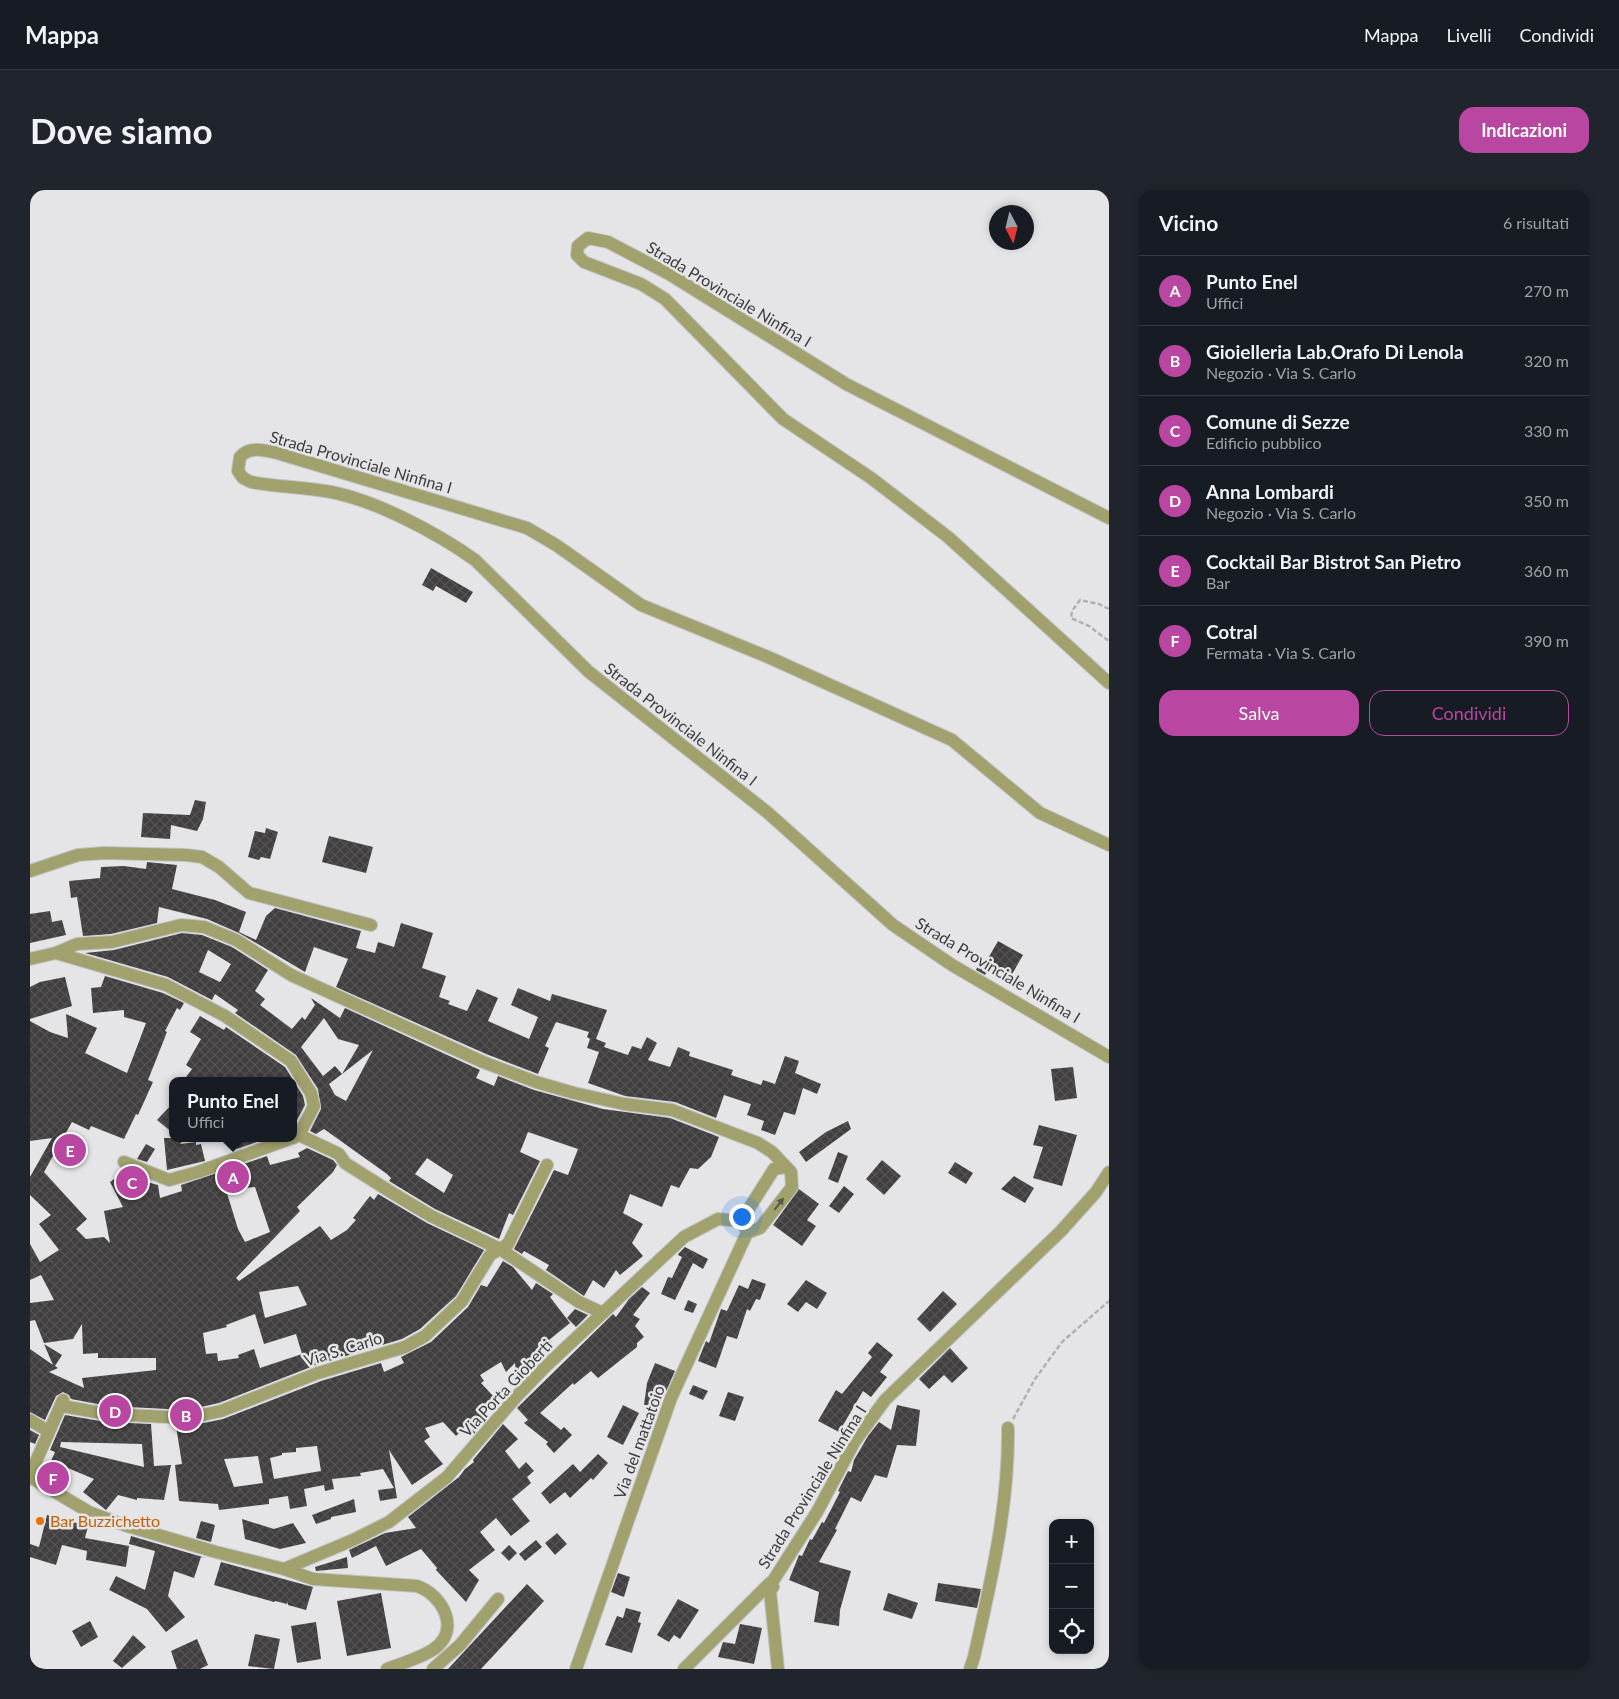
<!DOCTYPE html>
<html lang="it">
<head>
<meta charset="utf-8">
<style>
  :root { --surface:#171b24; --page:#20242c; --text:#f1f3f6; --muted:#9ea1a6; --line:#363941; --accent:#b946a1 }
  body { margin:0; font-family:Lato,sans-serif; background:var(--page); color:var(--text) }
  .controls { position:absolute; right:15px; bottom:15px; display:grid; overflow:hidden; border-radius:10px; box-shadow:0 2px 8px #0003 }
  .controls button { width:45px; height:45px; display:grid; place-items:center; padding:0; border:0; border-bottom:1px solid var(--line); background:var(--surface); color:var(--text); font:25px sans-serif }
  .compass { position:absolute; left:959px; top:15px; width:45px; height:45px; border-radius:50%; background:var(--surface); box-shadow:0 2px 8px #0003; rotate:173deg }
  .you { position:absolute; left:711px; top:1026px; width:18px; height:18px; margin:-12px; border:4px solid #fff; border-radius:50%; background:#1a73e8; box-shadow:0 0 0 8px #1a73e833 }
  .badge { display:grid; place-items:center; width:32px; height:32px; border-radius:50%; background:var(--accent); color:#fff; font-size:16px; font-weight:700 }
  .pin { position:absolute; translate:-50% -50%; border:2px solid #fff; box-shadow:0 1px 5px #0006 }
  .popup { position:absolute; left:139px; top:887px; width:128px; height:65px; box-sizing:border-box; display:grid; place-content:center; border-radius:10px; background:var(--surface); filter:drop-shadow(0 1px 4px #0005); font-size:16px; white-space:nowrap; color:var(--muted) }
  .popup b { font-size:19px; color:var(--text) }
  .popup::after { content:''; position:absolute; left:50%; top:100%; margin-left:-10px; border:10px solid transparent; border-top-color:var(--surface) }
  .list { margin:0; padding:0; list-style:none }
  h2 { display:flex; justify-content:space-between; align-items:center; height:65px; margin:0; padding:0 20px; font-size:21px }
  h2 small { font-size:16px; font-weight:400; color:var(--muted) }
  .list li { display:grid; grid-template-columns:32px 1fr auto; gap:15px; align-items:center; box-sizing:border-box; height:70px; padding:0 20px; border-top:1px solid var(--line) }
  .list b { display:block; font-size:19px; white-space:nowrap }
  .list p { margin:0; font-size:16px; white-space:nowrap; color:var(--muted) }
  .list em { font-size:16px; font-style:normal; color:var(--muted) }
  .actions { display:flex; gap:10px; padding:15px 20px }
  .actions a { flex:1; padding:11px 0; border:1px solid var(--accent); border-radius:15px; text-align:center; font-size:18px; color:var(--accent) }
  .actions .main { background:var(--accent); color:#fff }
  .icon { flex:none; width:28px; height:28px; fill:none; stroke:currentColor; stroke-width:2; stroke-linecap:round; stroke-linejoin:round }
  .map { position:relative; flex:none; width:1079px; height:1479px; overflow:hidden; border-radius:15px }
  header { display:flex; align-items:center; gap:30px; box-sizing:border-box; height:70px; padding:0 25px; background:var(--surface); border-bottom:1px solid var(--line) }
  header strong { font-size:24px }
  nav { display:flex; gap:28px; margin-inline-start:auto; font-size:18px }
  .intro { display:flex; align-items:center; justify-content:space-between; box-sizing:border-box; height:120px; padding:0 30px }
  h1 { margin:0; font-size:35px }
  .button { padding:12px 22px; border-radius:15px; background:var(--accent); color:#fff; font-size:18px; font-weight:700 }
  main { display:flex; gap:30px; padding:0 30px }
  aside { flex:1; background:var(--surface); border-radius:15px; box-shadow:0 2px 8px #0003 }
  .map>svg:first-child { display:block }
</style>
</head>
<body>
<header>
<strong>Mappa</strong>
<nav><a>Mappa</a><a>Livelli</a><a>Condividi</a></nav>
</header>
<div class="intro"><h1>Dove siamo</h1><a class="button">Indicazioni</a></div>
<main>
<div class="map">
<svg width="1079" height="1479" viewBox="0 0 1079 1479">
  <defs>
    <pattern id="building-cross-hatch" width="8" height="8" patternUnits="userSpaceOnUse" patternTransform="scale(1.25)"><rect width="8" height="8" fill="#423f40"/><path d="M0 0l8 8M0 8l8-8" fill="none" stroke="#565354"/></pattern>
  </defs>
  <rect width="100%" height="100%" fill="#e5e5e8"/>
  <g fill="url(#building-cross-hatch)" fill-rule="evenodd">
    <polygon points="401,378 443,402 436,413 406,396 403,401 392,395"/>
    <polygon points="165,610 176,612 173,629 167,641 141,635 140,649 111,647 113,623 160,625"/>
    <polygon points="236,638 248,642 240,669 231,667 229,670 218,667 225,641 235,643"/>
    <polygon points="299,646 343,657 336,683 292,672"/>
    <polygon points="117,672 147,675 142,699 185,710 216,722 209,742 226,750 236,726 245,718 331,741 326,758 345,763 348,752 364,757 371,733 403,743 392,778 416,786 409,807 420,811 418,814 437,821 447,799 468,808 458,831 499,849 508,827 481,815 488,798 520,811 522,804 577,820 566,849 576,853 574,857 598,865 602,856 611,859 617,847 627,853 618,870 640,877 648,857 660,862 659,866 703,880 701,885 731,895 733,890 745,894 755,866 769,871 765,883 791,894 787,904 773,898 765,925 754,922 745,945 731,940 734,931 717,925 721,914 694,905 686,928 645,912 595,906 558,893 569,862 557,858 560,849 557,847 559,842 526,832 515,856 519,858 508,884 456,864 306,797 318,769 284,757 275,782 209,743 177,729 129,717 127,733 81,744 53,746 47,707 41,708 39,691 70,688 71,677 94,676 116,679"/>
    <polygon points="20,721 22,732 32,730 36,745 0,753 0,724"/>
    <path d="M152,743L172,745L202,757L238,780L225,801L235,809L230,815L262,839L272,827L275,830L285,815L281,808L310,828L315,818L450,880L446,888L464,896L468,886L504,900L573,919L640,928L689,947L681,967L668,979L660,978L649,998L641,995L632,1017L600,1004L593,1023L613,1034L602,1053L613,1066L590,1085L586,1080L574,1098L563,1090L554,1106L516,1080L519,1075L494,1061L492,1064L484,1059L524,980L538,985L548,959L498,942L490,962L510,971L483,1025L479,1023L469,1049L405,1019L359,991L361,988L357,984L294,939L286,944L280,941L291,919L288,899L266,865L205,823L208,820L185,804L182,810L138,787L55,763L84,760ZM178,760L201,774L190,792L169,782ZM294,828L308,849L329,855L312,884L343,860L316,911L305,905L299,894L312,884L305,876L293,886L271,857ZM397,968L423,985L414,1003L385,984Z"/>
    <polygon points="968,751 993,765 981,786 956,772"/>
    <polygon points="950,771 960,776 955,785 946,780"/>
    <path d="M75,786L133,803L154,813L150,820L147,818L135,841L137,842L118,890L123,892L108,925L106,924L94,949L61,936L59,940L42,932L14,982L57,1029L46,1039L56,1049L74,1047L80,1053L74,1021L93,1017L80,992L87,987L101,984L117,990V992L128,995L130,1008L152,1001L151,995L237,966L240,975L270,967L268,963L277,958L303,970L307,975L303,982L267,1017L270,1021L206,1088L209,1091L290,1036L301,1050L317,1040L326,1030L323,1028L340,1006L344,1010L348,1004L397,1033L454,1060L426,1106L390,1139L372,1149L286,1175L189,1213L157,1220L78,1216L41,1209L39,1205L33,1202L26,1206L15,1230L0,1222V1159L23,1175L14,1154L32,1165L25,1176L28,1178L19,1182L54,1198L52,1188L126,1180V1168H68V1163L53,1164L52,1134L43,1149L14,1153L5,1130L0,1131V1113L24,1110L11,1085L0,1090V1054L10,1072L29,1060L9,1034L21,1025L0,1005V987L22,948L0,951V831L20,842L38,848L36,824L67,838L55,863L97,883L116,833L94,827V820L63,823L61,798L71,797ZM225,997L240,1042L215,1052L208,1039L196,1000ZM268,1096L277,1115L235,1128L229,1102ZM225,1124L234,1154L266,1144L272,1164L230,1178L224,1159L208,1165L209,1168L188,1171L187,1163L176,1164L173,1143L197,1137L196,1135Z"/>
    <polygon points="35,787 42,816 0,829 0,797 10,792"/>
    <polygon points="170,826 194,840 196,837 255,877 273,906 275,915 266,932 263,930 263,891 153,891 162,879 156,875 171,849 160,842"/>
    <polygon points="1043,877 1047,908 1025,911 1021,879"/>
    <polygon points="143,913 143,943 127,930"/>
    <polygon points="818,931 821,939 776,972 769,962 796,942"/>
    <polygon points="1009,935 1047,945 1032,996 1003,988 1013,957 1003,955"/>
    <polygon points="134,948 155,948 150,954 166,952 166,955 171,954 175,971 137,980"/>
    <polygon points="200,948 232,948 232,950 207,959"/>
    <polygon points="116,954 125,959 117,972 107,969"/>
    <polygon points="808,962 818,966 808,993 798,989"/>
    <polygon points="852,970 871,986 854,1005 836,989"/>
    <polygon points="925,972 943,983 936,994 918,983"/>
    <polygon points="984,986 1004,998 995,1013 971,999"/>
    <polygon points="814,996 824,1004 809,1023 799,1016"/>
    <polygon points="769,999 789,1014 777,1030 786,1036 772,1056 743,1035"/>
    <polygon points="655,1057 678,1069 673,1079 663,1073 645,1110 631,1104 638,1087 642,1088 652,1067 648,1065 649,1063"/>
    <path d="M473,1071L483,1077L502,1100L506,1093L523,1104L520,1107L540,1133L508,1159L511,1166L504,1168L501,1176L495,1181L486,1183L485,1173L476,1182L471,1172L450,1185L454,1191L451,1193L464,1207L449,1220L457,1229L442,1246L434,1238L426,1246L413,1232L395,1238L400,1247L394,1251L413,1274L382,1295L359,1260L367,1308L350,1311L348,1300L364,1298L353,1279L330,1283L331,1286L302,1289L304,1299L295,1301L294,1295L274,1299L277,1316L260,1319L258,1306L239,1309V1314L189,1320L188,1314L149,1311L145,1275L152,1274L146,1236H159L193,1229L291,1191L351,1173L354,1182L374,1173L371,1167L401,1152L438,1117L451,1095L457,1097ZM287,1256L291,1281L244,1289L240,1268L252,1265V1263L266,1262V1258ZM228,1266L233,1293L204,1297L194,1269Z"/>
    <polygon points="722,1089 736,1094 730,1110 726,1109 720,1121 717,1119 707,1149 697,1146 686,1178 668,1171 676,1151 679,1153 691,1119 697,1121 709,1095 718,1099"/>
    <polygon points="776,1090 797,1103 787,1119 776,1112 768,1122 757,1114"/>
    <polygon points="612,1097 620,1103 603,1125 610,1129 605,1136 614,1147 607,1153 607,1157 568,1188 561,1181 544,1195 543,1193 510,1223 531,1240 534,1237 542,1245 524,1263 516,1254 518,1252 494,1233 498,1230 487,1218 583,1124 586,1127 599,1109"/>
    <polygon points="913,1101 927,1114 900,1142 887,1129"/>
    <polygon points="658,1110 667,1114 663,1123 654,1120"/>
    <polygon points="545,1119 558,1125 546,1137 537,1128"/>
    <polygon points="847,1152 863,1165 850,1182 857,1187 841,1207 833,1201 809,1242 788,1231 806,1200 812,1204 842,1167 838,1163"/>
    <polygon points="920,1158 938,1178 922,1193 914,1185 899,1199 889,1189"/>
    <polygon points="625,1173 645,1181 630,1215 614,1215 617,1193"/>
    <polygon points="663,1195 678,1201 673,1210 659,1204"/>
    <polygon points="698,1202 714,1207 705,1231 689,1226"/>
    <polygon points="593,1215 609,1223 593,1255 577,1247"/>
    <polygon points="867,1215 890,1220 886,1256 867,1255 857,1288 845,1285 831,1312 821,1307 805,1339 807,1340 789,1372 821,1381 810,1420 809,1436 784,1432 789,1402 759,1390 769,1365 772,1366 780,1349 782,1350 792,1332 794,1333 810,1302 808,1301 818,1281 821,1282 824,1270 838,1246 849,1232 861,1240"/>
    <path d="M35,1225L76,1232L121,1234L124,1276L141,1275L134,1310L107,1308V1310L88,1305L76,1320L53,1302L64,1289L21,1271L25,1262L20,1260ZM31,1252L112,1254L114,1277L30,1257Z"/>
    <polygon points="473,1234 488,1249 475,1261 489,1279 496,1272 504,1281 497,1287 501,1293 482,1309 500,1331 481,1346 466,1328 450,1342 465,1360 439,1380 449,1390 436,1412 406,1380 407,1378 391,1359 356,1376 346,1356 322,1368 319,1360 355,1343 386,1338 378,1327 429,1287 435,1279 444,1272 443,1270"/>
    <polygon points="0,1240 9,1245 5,1254 0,1252"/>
    <polygon points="568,1264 578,1273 563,1290 561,1288 540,1308 535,1302 520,1314 511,1303 543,1274 550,1282"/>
    <polygon points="324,1309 326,1322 301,1327 301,1329 286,1334 282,1325"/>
    <polygon points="17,1325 58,1336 55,1348 99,1356 96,1377 56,1370 57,1361 32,1355 26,1375 0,1367 0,1354 9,1357"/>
    <polygon points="212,1329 244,1339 263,1333 276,1353 250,1359 215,1349"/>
    <polygon points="171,1331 185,1335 181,1352 166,1348"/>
    <polygon points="527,1343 537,1354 525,1365 515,1353"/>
    <polygon points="101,1346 176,1368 171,1367 164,1388 144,1381 138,1406 155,1427 136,1442 117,1419 79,1400 86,1386 115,1400 125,1361 99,1354"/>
    <polygon points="506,1350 512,1357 495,1371 489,1364"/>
    <polygon points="479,1355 487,1363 479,1371 471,1363"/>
    <polygon points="317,1367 318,1378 286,1381 285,1377"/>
    <polygon points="191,1372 283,1397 276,1420 258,1415 257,1411 257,1414 245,1411 244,1412 184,1395"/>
    <polygon points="588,1383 600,1387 594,1407 581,1402"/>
    <polygon points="908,1393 951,1399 947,1418 905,1411"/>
    <polygon points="497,1394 514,1411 451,1479 418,1479"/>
    <polygon points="351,1403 361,1458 317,1466 307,1411"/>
    <polygon points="858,1403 888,1413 882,1429 853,1420"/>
    <polygon points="648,1409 669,1420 650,1449 644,1445 639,1452 627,1445"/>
    <polygon points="596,1418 611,1422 608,1432 611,1433 602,1463 575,1455 587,1426 593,1428"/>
    <polygon points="60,1431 68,1447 51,1457 42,1441"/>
    <polygon points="286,1432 291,1469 267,1473 261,1436"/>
    <polygon points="710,1434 732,1438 724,1474 688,1467 693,1452 705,1454"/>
    <polygon points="225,1444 250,1449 244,1479 218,1476"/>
    <polygon points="103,1445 116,1457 92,1478 83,1471"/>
    <polygon points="167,1449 178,1475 170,1479 147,1479 141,1461"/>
  </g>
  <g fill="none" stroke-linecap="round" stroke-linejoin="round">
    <g stroke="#c3c3c6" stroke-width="14">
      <g id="minor">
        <polyline points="1079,328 816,194 639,84 578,52 558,48 548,56 547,65 554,72 611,94 635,109 753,229 841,288 918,347 1079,493"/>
        <path d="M1079,655L1010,623L922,550L738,467L611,415L526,355L497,338L247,263C234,260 219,256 210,267L208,281L213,288L221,292C247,297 274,297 301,302C347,311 407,343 445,370L559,482L737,622L863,735L922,775L1079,867"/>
        <polyline points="0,681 48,665 74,663 156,665 172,667 189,677 219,703 341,735"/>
        <polyline points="26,763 136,795 195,826 261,871 281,903 284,916 269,945 263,948"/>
        <polyline points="0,769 26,763 47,754 82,752 151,735 174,737 206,750 261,785 453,872 506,892 544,903 594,914 642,920 728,953 742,962 761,982 762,997 730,1038 717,1043"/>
        <polyline points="269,945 309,964 315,973 364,1004 401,1026 470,1059 549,1112 573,1123"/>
        <polyline points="94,972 139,990 168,982 262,948"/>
        <polyline points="715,1038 711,1031 744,979 755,977"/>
        <polyline points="32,1216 77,1224 158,1228 191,1221 288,1183 375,1157 395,1146 432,1111 460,1065 478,1054 517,975"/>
        <polyline points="0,1230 18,1241"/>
        <polyline points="0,1285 33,1210"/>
        <path d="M0,1287L59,1322L94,1335L186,1362L254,1379L283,1389L387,1396C413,1405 431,1440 404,1459C391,1468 372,1473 357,1479"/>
        <polyline points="254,1379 323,1350 359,1332 417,1287 487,1206 515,1177 654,1047 688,1029 711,1031"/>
        <polyline points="741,1394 787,1322 825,1251 855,1210 1031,1041 1066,1002 1079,982"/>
        <polyline points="403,1479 430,1455 468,1409"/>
        <polyline points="546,1479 641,1208 717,1043"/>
        <polyline points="654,1479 740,1393 743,1397 740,1401 748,1479"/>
        <path d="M940,1479L944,1467C961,1391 979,1316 978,1238"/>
      </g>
    </g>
    <g stroke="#b1b1b4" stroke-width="2.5" stroke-dasharray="5 2.5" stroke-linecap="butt">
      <polyline points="1079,419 1069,414 1050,410 1042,421 1041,428 1059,436 1079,451"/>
      <polyline points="983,1229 1005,1189 1032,1152 1079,1111"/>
    </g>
    <use href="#minor" stroke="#a1a16e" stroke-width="12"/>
  </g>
  <defs><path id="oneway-solid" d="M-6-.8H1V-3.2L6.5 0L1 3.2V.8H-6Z" transform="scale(1.25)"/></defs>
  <use fill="#5a5a4c" href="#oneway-solid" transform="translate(749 1014) rotate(-52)"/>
  <circle fill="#e8710a" stroke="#e5e5e8" stroke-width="2" cx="10" cy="1331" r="5"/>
  <g text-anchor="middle" stroke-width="5" stroke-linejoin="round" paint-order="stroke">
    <g font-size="16" fill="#3c3c3e" stroke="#e5e5e8">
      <text transform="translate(699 104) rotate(31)" y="6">Strada Provinciale Ninfina I</text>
      <text transform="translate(331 272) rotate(16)" y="6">Strada Provinciale Ninfina I</text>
      <text transform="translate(651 534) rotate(38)" y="6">Strada Provinciale Ninfina I</text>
      <text transform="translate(968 780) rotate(31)" y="6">Strada Provinciale Ninfina I</text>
      <text transform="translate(313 1159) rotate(-17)" y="6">Via S. Carlo</text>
      <text transform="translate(476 1198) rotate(-47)" y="6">Via Porta Gioberti</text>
      <text transform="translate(609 1252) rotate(-70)" y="6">Via del mattatoio</text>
      <text transform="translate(782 1297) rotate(-58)" y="6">Strada Provinciale Ninfina I</text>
    </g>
    <g font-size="16" fill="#c56008" stroke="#e5e5e8" text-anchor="start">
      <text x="20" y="1337">Bar Buzzichetto</text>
    </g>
  </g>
</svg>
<div class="controls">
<button>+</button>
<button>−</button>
<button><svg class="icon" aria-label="locate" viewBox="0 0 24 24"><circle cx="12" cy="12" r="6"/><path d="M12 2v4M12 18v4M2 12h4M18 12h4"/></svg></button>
</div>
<svg class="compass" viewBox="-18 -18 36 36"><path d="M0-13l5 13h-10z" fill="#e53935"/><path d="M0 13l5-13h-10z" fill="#9ea1a6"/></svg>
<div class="you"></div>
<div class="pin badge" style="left:203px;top:987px">A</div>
<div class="popup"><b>Punto Enel</b>Uffici</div>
<div class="pin badge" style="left:156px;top:1225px">B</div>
<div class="pin badge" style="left:102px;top:992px">C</div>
<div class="pin badge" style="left:85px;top:1221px">D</div>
<div class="pin badge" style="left:40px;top:960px">E</div>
<div class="pin badge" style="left:23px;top:1288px">F</div>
</div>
<aside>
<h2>Vicino<small>6 risultati</small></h2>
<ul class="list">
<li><span class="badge">A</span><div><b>Punto Enel</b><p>Uffici</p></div><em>270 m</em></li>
<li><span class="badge">B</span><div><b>Gioielleria Lab.Orafo Di Lenola</b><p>Negozio · Via S. Carlo</p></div><em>320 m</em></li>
<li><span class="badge">C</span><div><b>Comune di Sezze</b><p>Edificio pubblico</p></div><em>330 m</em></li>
<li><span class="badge">D</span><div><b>Anna Lombardi</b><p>Negozio · Via S. Carlo</p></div><em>350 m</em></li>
<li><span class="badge">E</span><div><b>Cocktail Bar Bistrot San Pietro</b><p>Bar</p></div><em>360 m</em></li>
<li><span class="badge">F</span><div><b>Cotral</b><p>Fermata · Via S. Carlo</p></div><em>390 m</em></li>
</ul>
<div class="actions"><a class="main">Salva</a><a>Condividi</a></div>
</aside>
</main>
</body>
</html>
